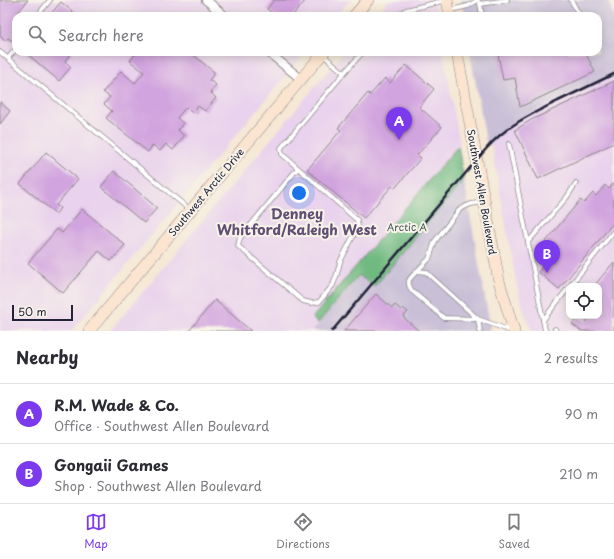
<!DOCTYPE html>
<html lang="en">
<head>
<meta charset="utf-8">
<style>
  :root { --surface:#fff; --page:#f2f2f3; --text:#2b2b33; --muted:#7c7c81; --line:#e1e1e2; --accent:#7c3aed }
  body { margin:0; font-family:"Playpen Sans",sans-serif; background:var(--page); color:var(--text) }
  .controls { position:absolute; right:12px; bottom:12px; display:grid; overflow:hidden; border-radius:8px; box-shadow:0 2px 10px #0003 }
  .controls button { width:36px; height:36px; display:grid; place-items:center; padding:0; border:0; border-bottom:1px solid var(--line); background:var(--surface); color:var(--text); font:20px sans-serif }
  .scale { position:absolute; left:12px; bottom:10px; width:61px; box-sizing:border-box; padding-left:4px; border:2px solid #22223b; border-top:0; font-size:11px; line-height:14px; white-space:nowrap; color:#22223b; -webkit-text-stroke:3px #f7f3e8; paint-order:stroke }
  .you { position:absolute; left:299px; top:193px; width:14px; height:14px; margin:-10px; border:3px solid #fff; border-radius:50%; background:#1a73e8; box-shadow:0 0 0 6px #1a73e833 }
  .badge { display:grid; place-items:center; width:26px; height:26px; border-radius:50%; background:var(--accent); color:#fff; font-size:13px; font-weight:700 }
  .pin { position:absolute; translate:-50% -33px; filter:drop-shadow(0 1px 2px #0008) }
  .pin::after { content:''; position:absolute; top:21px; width:14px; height:12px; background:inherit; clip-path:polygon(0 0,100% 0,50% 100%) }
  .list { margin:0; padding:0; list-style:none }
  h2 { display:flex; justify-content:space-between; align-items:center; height:52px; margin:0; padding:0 16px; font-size:17px }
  h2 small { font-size:13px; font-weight:400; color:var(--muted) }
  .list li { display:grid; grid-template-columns:26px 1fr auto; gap:12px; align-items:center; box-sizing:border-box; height:60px; padding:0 16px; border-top:1px solid var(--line) }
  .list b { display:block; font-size:15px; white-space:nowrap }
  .list p { margin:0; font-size:13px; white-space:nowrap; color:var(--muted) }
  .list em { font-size:13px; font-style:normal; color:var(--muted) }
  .icon { flex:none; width:22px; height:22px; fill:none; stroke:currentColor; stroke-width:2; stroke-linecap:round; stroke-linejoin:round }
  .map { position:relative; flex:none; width:614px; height:331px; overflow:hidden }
  .search { position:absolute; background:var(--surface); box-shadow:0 2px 10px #0003; left:12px; right:12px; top:12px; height:44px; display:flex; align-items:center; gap:10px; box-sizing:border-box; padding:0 14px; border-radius:12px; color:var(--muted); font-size:15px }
  .sheet { height:172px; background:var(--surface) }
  nav { display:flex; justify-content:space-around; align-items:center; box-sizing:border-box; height:56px; border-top:1px solid var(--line); background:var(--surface); font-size:11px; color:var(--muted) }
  nav a { display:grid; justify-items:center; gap:2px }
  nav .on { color:var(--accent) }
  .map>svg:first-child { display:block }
</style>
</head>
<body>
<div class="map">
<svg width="614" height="331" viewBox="0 0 614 331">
  <rect width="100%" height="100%" fill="#f7f3e8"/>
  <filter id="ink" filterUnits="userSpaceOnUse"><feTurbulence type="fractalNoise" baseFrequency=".025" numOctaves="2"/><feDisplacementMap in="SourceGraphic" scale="8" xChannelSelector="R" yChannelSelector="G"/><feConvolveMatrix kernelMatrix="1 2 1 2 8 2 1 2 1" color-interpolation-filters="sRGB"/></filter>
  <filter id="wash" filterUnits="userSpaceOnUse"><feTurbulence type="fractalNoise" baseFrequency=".012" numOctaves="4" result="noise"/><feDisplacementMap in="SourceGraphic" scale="16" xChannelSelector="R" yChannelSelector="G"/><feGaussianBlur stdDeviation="0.9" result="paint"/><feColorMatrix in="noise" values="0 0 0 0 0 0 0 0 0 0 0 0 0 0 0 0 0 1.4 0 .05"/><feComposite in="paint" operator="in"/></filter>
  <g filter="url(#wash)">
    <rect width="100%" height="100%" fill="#f5e8d4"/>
    <g fill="#e9d2ed" fill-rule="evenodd">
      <polygon points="0,0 350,0 336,16 16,16 16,52 306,52 71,331 0,331"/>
      <polygon points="389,0 434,0 437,16 375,16"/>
      <polygon points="344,52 443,52 460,144 312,318 318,323 312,331 110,331"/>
      <path d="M614,74V331H532L524,312L517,287L491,143L507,128L529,114ZM569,286H599V316H569Z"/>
    </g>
    <g fill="#c9bfd7">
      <polygon points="461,0 608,0 614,16 614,74 525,116 507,128 487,147 470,52 598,52 598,16 464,16"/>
      <polygon points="464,180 491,331 312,331 360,275 374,287"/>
    </g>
    <polygon fill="#6fb980" stroke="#486e5e" points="458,146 464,180 374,287 359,275 318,323 312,318"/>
    <g id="blocks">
      <g fill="#d1a3df">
        <polygon points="0,0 28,0 16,15 16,36 12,41 8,38 5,41 0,36"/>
        <polygon points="274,0 306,0 292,16 275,16 267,9"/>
        <polygon points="61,2 78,16 49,16"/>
        <polygon points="25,52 72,52 65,61 71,67 59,81"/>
        <polygon points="137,52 190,52 215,73 209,80 216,85 210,92 216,98 205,111 198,106 192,113 186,107 177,118 183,123 178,130 184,136 173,150 166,144 160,151 153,145 148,152 106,118 112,111 104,104 110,97 103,92 121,71 135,83 144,72 130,61"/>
        <polygon points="504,52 585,52 595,72 520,107 515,78 503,80 498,54"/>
        <polygon points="406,65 434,89 419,107 442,127 417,155 421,158 395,188 392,186 364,218 307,170 341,130 338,128 368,93 370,95 385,78 390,83"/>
        <polygon points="614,81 614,143 538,179 515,130 531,120"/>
        <polygon points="0,102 10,111 0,124"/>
        <polygon points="46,152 78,179 56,205 60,208 56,214 20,184"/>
        <polygon points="114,171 157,208 144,223 101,187"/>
        <polygon points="614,183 614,222 559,289 538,272 543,266 535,260 534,256 580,200 584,203 593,193 596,196 605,185 609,189"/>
        <polygon points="82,209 125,245 111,261 99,251 63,293 28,263 57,229 62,233"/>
        <polygon points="614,262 614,331 581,331 572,324 579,316 586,322 590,316 599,316 599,286 594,286"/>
        <polygon points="376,294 392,308 395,305 401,310 403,308 408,312 403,317 419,331 344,331"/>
        <polygon points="215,300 251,331 189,331"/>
      </g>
    </g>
  </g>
  <g filter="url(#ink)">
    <use href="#blocks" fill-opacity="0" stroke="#8c8588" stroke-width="1"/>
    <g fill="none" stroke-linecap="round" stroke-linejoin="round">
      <g stroke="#8c8588" stroke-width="5.5">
        <g id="lane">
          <polyline points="571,0 580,16"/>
          <polyline points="480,3 482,16"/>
          <polyline points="480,4 507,0"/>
          <polyline points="451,10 468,6 478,0"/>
          <polyline points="37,16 50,0"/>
          <polyline points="396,16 406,10 447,0"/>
          <polyline points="0,52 190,210"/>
          <polyline points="8,58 16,49"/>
          <polyline points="344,73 363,52"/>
          <polyline points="509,144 545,330"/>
          <polyline points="298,168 240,238 238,246 303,301 311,303 319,302 333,285 337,274 340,262 358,227 357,220 282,154 281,148 344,73 322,54"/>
          <polyline points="528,242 567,197 576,183"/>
          <polyline points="417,271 429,259 435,241 460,209 471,204 484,202"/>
          <polyline points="570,286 614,231"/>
          <polyline points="543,320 569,287"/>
          <polyline points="555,329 556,331"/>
          <path d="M480,331L478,319L426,272L417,271C410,279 405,280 412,291L444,318L478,319L511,331"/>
        </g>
      </g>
      <g stroke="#8c8588" stroke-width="10">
        <g id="street">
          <polyline points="206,0 225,16"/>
          <polyline points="268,52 301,79"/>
        </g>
      </g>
      <g stroke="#8c8588" stroke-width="12">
        <g id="secondary">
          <polyline points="447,0 450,16"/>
          <polyline points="354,16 368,0"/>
          <polyline points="457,52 499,281 514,331"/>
          <polyline points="89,331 324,52"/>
        </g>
      </g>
      <use href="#lane" stroke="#fff" stroke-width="4"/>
      <use href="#street" stroke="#fff" stroke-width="8"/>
      <use href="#secondary" stroke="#fce5d0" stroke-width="11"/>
      <path stroke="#22223b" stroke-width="2.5" d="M332,331L486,149C506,126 531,114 558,101C577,92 595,83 614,74"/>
    </g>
  </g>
  <g text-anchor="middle" stroke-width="4" stroke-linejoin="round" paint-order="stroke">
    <g font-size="10" fill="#22223b" stroke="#f7f3e8">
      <text transform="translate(206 192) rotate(-50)" y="4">Southwest Arctic Drive</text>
      <text transform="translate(482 192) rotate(80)" y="4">Southwest Allen Boulevard</text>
    </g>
    <g font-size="10" fill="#415957" stroke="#f7f3e8">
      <text x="407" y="231">Arctic A</text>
    </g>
    <g font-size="14" font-weight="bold" fill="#5f4f74" stroke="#f7f3e8">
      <text x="297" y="219">Denney<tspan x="297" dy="16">Whitford/Raleigh West</tspan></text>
    </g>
  </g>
</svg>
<div class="controls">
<button><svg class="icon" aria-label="locate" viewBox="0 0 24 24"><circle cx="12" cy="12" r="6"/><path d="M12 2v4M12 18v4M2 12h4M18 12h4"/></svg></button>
</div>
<div class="scale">50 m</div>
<div class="you"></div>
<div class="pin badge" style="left:399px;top:140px">A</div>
<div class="pin badge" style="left:547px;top:273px">B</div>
<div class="search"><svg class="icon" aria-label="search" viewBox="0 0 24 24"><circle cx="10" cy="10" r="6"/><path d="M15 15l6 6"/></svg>Search here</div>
</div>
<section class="sheet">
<h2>Nearby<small>2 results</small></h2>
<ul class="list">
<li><span class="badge">A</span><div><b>R.M. Wade &amp; Co.</b><p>Office · Southwest Allen Boulevard</p></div><em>90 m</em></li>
<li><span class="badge">B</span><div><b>Gongaii Games</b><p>Shop · Southwest Allen Boulevard</p></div><em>210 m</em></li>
</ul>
</section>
<nav>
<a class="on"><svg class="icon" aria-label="map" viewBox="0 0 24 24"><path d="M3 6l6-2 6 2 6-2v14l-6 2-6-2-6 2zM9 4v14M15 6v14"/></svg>Map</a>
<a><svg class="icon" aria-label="directions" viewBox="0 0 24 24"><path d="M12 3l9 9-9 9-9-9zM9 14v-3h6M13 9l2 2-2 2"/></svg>Directions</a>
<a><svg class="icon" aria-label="saved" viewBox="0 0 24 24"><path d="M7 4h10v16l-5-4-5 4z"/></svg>Saved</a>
</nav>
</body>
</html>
